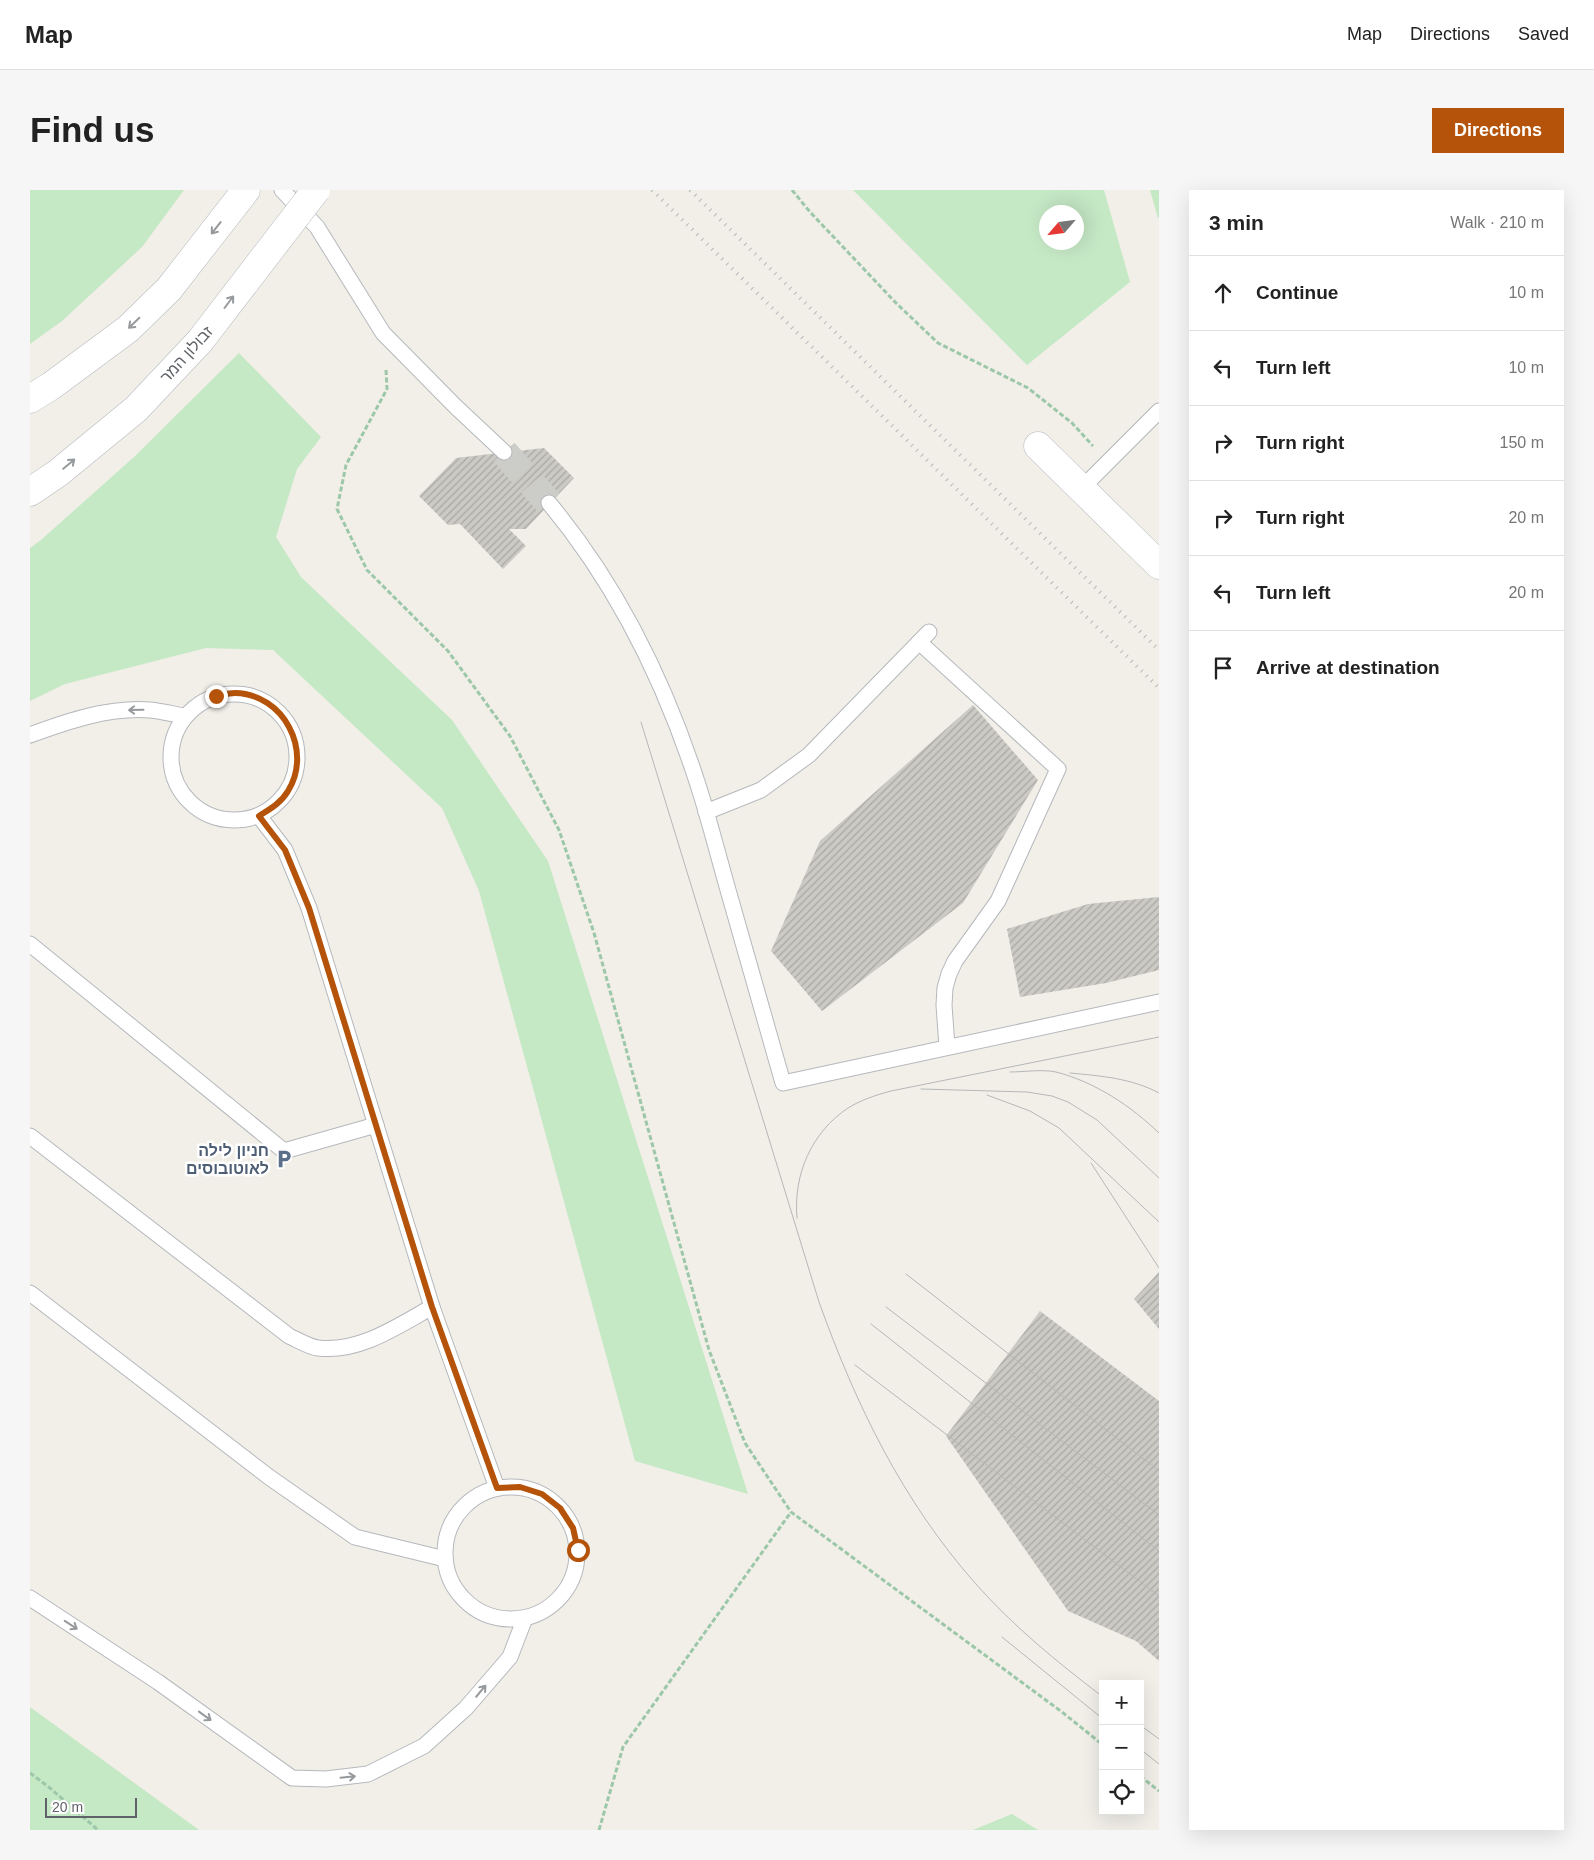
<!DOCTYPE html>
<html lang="en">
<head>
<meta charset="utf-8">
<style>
  :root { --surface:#fff; --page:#f6f6f6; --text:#222; --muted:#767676; --line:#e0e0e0; --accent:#b45309 }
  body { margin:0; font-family:Arial,Heebo,sans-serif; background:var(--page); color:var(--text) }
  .controls { position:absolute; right:15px; bottom:15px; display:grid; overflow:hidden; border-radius:0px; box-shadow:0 5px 20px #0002 }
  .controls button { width:45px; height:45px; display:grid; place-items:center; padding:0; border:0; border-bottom:1px solid var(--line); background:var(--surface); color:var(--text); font:25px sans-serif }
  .compass { position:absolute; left:1009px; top:15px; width:45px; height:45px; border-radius:50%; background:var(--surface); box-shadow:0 5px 20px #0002; rotate:242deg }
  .scale { position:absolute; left:15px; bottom:12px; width:92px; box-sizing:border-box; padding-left:5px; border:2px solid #5f6368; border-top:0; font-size:14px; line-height:18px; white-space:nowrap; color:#5f6368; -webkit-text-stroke:4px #fff; paint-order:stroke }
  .stop { position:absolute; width:15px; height:15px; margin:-11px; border:4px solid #b45309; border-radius:50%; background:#fff }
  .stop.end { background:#b45309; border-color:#fff; box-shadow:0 1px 5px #0008 }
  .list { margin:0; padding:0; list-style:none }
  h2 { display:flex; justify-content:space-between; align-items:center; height:65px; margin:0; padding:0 20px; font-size:21px }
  h2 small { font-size:16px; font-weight:400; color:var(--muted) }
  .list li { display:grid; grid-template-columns:32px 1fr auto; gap:15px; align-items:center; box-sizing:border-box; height:75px; padding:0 20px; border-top:1px solid var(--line) }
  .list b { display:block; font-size:19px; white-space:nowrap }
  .list em { font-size:16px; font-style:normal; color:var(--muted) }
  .icon { flex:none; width:28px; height:28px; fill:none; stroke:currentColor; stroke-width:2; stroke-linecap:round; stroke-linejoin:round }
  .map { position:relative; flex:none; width:1129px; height:1640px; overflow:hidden; border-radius:0px }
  header { display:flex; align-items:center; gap:30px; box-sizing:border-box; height:70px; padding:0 25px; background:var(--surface); border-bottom:1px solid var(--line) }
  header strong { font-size:24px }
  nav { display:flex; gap:28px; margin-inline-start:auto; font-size:18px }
  .intro { display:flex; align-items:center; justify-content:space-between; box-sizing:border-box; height:120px; padding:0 30px }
  h1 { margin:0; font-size:35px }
  .button { padding:12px 22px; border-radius:0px; background:var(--accent); color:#fff; font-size:18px; font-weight:700 }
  main { display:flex; gap:30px; padding:0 30px }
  aside { flex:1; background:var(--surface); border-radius:0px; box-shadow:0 5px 20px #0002 }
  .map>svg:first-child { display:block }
</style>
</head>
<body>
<header>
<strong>Map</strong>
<nav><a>Map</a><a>Directions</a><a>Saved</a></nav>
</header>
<div class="intro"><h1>Find us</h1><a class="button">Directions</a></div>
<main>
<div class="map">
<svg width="1129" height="1640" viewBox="0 0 1129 1640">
  <defs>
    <pattern id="building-hatch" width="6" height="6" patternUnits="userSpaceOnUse" patternTransform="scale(1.25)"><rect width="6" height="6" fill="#cccac5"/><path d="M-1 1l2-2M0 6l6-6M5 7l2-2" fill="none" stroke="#a9a8a4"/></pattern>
  </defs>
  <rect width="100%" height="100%" fill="#f1efe8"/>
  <g fill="#c5e8c5" fill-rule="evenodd">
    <polygon points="0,0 154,0 112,57 32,131 0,154"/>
    <path d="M823,0H1074L1100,92L997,175ZM1016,22H1046V52H1016Z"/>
    <polygon points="1120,0 1129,0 1129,27 1128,28"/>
    <polygon points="209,163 291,247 267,279 246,347 271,387 422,530 518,671 718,1304 605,1271 449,701 412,618 243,460 176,458 35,494 0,511 0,358 11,350 104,267"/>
    <polygon points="0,1517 169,1640 0,1640"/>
    <polygon points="982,1624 1008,1640 943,1640"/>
  </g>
  <g fill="url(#building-hatch)">
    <polygon points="514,258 544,288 496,339 479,339 496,356 473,379 430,334 418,335 389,306 426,268"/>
    <polygon points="943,515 1008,590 933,713 792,821 741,761 790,651"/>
    <polygon points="1129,707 1129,780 1076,793 990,807 977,739 1058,714"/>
    <polygon points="1129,1082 1129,1139 1104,1109"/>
    <polygon points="1010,1121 1129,1211 1129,1471 1106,1451 1038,1421 916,1246"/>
  </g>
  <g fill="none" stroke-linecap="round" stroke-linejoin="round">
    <polyline stroke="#ccccc8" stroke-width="28" stroke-dasharray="28 14" stroke-linecap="butt" points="474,262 519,313"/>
    <g stroke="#b5b8bc" stroke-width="17">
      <g id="service">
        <polyline points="252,0 287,37 353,143 426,217 474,262"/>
        <polyline points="1051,299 1129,221"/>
        <path d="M519,313C588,396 635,492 668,595C679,629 688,665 698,700C716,764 735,828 753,893L1129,812"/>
        <polyline points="889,452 1028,579 968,711 925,771 919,784 915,798 914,815 917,857"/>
        <circle cx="204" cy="567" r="63"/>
        <path d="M0,545C38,531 79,517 120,520C131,521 143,524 154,526"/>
        <polyline points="676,622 731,600 779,565 899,442"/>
        <polyline points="229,626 255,660 279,718 402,1117 467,1298"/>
        <polyline points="0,754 254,961 346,935"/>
        <path d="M0,946L259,1146C268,1150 279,1157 288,1158C329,1163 368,1136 402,1117"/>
        <polyline points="0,1103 239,1287 325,1347 415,1369"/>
        <circle cx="481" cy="1363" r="66"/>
        <polyline points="0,1408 128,1492 262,1588 296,1589 338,1584 394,1556 436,1518 480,1467 495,1428"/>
      </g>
    </g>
    <g stroke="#b5b8bc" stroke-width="29">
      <polyline id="minor" points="1008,256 1129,375"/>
    </g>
    <g stroke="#b6babf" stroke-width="29">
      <g id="secondary">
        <polyline points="0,209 21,196 98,139 139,99 216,0"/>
        <polyline points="0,302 28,283 106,219 170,151"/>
      </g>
    </g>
    <g stroke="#9cc7a9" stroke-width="3" stroke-dasharray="5 2.5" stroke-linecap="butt">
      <polyline points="762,0 780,22 866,113 908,153 998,198 1042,233 1063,256"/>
      <polyline points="356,180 357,199 316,275 307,319 337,380 418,461 480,546 529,640 564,743 679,1160 715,1253 761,1322 1032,1522 1073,1555"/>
      <polyline points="0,1583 20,1598 68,1640"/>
      <polyline points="1110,1586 1129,1601"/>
      <polyline points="569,1640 593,1557 761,1322"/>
    </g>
    <use href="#service" stroke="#fff" stroke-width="15"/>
    <use href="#minor" stroke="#fff" stroke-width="28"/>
    <use href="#secondary" stroke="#fff" stroke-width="28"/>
    <g stroke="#b6b7b8" stroke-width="1">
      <path d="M611,532L789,1112C826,1215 872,1310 945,1393C983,1436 1027,1472 1073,1507"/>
      <path d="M980,882C994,882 1012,879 1026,882C1065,892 1101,916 1129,943"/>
      <path d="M1040,883C1071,886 1101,888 1129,903"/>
      <polyline points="891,899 997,902 1022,906 1038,912 1067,930 1129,988"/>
      <polyline points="957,905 1000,921 1029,938 1129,1032"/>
      <polyline points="1061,973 1129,1078"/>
      <path d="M767,1028C763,984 782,942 818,918C831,910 846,905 861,901L1129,847"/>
      <polyline points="876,1084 1129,1281"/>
      <polyline points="856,1117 1129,1325"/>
      <polyline points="841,1134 1129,1361"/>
      <polyline points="825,1175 1129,1406"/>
      <polyline points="972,1447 1073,1529"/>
      <polyline points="1110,1535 1129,1549"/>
      <polyline points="1110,1559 1129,1574"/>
    </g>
    <g stroke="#b6b7b8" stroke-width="4" stroke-dasharray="1 6" stroke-linecap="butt">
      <polyline points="622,0 1129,498"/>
      <polyline points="660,0 1129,460"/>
    </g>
    <g stroke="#b6babf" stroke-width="29" stroke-linecap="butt">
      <polyline id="secondary-bridge" points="170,151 286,0"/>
    </g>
    <use href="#secondary-bridge" stroke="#fff" stroke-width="28"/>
  </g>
  <defs><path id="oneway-shaft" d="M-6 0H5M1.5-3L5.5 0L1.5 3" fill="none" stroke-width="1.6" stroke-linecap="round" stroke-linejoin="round" transform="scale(1.25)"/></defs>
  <g stroke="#979a9d">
    <use href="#oneway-shaft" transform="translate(186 38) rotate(128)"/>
    <use href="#oneway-shaft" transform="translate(199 112) rotate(-53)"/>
    <use href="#oneway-shaft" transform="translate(104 133) rotate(136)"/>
    <use href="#oneway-shaft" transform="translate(39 274) rotate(-40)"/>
    <use href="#oneway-shaft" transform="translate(106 520) rotate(179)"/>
    <use href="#oneway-shaft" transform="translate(41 1435) rotate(33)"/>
    <use href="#oneway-shaft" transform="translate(451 1501) rotate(-50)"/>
    <use href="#oneway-shaft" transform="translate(175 1526) rotate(36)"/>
    <use href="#oneway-shaft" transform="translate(318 1587) rotate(-6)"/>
  </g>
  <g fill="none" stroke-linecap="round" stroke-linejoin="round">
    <path stroke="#b45309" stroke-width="6" d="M186,506C192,505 199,503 205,503C254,504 283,561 258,601C251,613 240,619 229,626L255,660L279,718L402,1117L467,1298L490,1297L512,1304L530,1318L543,1338L548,1360"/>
  </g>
  <defs>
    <g id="parking-bare" transform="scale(1.5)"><path d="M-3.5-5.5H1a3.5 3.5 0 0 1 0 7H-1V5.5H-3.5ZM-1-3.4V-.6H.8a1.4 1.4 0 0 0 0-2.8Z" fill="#5c6f8a" stroke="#fff" stroke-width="2.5" paint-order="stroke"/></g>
  </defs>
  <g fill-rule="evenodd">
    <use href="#parking-bare" x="254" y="969"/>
  </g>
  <g text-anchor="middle" stroke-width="5" stroke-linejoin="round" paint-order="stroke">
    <g font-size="16" fill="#5f6368" stroke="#fff">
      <text transform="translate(156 164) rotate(-48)" y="6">זבולון המר</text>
    </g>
    <g font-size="16" font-weight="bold" fill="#4e5e75" stroke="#fff" text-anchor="end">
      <text x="239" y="966">חניון לילה<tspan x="239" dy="18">לאוטובוסים</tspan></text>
    </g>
  </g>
</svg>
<div class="controls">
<button>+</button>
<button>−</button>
<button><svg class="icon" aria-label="locate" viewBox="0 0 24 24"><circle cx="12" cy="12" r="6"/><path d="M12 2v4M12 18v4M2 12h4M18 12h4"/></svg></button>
</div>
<svg class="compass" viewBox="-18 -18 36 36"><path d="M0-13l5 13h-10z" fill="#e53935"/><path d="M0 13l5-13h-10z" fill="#767676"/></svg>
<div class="scale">20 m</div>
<div class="stop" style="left:548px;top:1360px"></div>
<div class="stop end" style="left:186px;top:506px"></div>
</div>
<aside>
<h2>3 min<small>Walk · 210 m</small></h2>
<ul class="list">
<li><svg class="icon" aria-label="ahead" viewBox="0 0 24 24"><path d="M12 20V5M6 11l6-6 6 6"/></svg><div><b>Continue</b></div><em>10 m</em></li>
<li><svg class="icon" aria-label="left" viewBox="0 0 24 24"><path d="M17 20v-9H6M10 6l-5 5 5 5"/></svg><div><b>Turn left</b></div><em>10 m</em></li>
<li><svg class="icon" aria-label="right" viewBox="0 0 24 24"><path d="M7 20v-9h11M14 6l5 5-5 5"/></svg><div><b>Turn right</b></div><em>150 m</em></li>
<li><svg class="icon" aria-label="right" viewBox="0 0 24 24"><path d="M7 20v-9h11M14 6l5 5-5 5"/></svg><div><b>Turn right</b></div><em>20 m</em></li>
<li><svg class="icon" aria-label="left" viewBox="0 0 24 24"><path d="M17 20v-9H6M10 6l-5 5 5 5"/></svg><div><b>Turn left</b></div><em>20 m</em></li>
<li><svg class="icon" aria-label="arrive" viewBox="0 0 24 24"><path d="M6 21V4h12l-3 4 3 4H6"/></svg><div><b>Arrive at destination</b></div></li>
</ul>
</aside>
</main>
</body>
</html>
